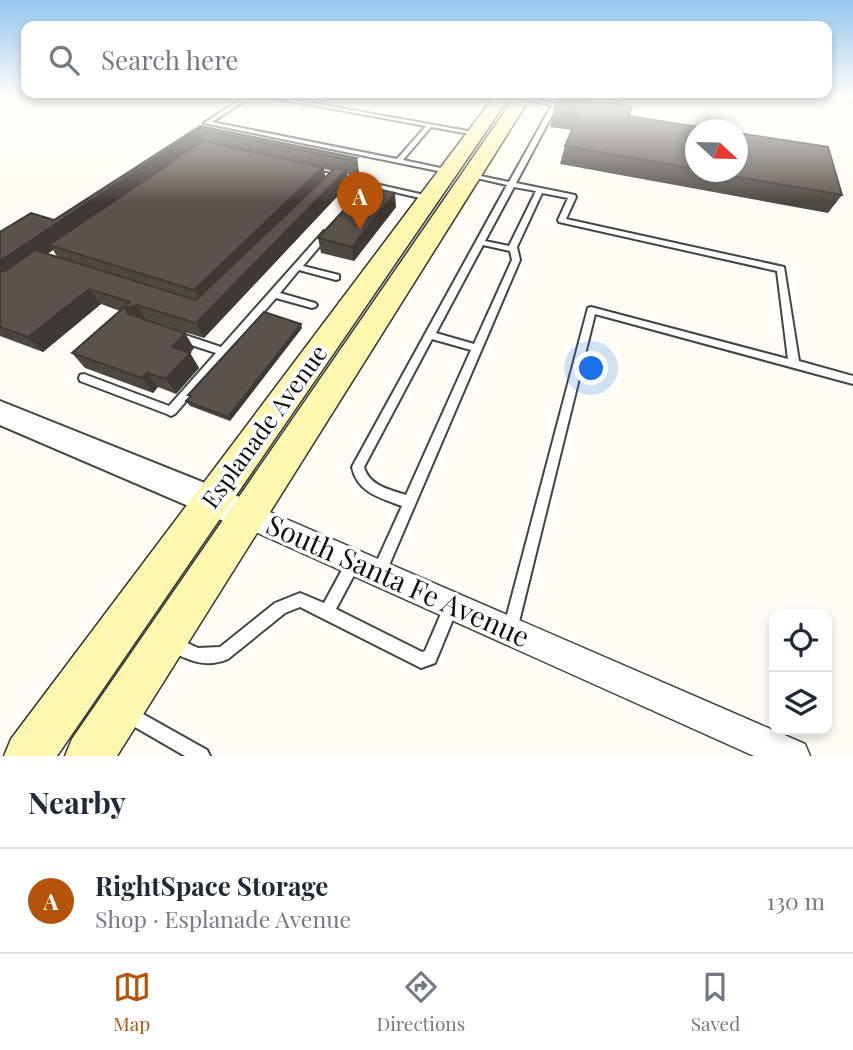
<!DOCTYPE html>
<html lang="en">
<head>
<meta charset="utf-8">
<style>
  :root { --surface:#fff; --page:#f2f2f3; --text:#1f2937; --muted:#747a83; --line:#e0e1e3; --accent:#b45309 }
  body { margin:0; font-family:"Playfair Display",serif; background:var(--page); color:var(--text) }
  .controls { position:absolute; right:21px; bottom:21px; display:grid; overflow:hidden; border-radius:14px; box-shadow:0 4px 10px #0003 }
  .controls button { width:63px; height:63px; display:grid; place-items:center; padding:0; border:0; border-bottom:2px solid var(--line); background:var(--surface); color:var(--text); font:35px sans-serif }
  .compass { position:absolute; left:685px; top:119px; width:63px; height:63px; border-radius:50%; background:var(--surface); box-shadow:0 4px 10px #0003; rotate:112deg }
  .you { position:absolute; left:592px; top:369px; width:24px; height:24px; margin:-18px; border:5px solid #fff; border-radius:50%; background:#1a73e8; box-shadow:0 0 0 10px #1a73e833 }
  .badge { display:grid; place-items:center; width:46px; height:46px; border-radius:50%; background:var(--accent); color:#fff; font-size:23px; font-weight:700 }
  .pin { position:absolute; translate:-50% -58px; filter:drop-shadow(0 2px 4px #0008) }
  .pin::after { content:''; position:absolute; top:37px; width:24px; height:21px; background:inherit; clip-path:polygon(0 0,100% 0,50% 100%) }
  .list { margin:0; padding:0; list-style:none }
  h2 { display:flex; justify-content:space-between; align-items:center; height:91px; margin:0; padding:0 28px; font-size:30px }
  h2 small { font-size:23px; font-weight:400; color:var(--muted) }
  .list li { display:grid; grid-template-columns:46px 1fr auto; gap:21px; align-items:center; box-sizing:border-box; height:105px; padding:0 28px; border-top:2px solid var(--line) }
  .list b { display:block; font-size:26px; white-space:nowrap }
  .list p { margin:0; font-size:23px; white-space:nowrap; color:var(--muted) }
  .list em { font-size:23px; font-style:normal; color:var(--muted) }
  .icon { flex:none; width:38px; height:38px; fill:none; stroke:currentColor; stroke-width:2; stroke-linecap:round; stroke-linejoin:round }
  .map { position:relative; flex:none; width:853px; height:756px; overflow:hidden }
  .search { position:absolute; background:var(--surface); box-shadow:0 4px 10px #0003; left:21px; right:21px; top:21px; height:77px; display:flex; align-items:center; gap:18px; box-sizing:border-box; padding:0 24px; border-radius:14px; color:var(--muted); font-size:26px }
  .sheet { height:196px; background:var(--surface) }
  nav { display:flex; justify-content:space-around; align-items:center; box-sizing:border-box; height:98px; border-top:2px solid var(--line); background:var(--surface); font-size:19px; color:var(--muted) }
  nav a { display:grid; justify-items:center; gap:4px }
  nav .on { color:var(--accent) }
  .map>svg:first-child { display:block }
</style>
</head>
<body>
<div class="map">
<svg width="853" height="756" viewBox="0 0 853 756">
  <rect width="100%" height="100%" fill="#fffdf5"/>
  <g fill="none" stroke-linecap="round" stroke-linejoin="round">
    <g stroke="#444" stroke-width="4">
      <g id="service">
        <polygon points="243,98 249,98 212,122 397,159 426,126 274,98 284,98 479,133 476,135 431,127 403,160 450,170 450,172 448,173 204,123"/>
        <path d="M519,98H529L563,105L557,106L516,183L575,195L576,197L566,219L784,267L799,361L853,376V384L595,314L517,630L515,635L510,637L505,635L503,630L588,308L591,307L788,359L777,271L559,222L558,220L568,198L542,193L517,247L520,260L384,577L379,579L374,577L372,572L402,506C380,498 357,492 352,467L507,185L468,176L471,174L509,182L552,105ZM514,187L536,191L509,246L485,241ZM483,245L510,251L512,260L474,344L436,333ZM432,339L471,350L406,495C391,490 369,486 364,467Z"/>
        <polygon points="313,170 429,196 433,198 429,200 311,173 310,172"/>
        <polygon points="324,231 327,231 331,233 303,266 339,275 339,279 336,280 299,270 280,293 315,303 317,305 315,307 312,308 276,298 175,414 171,416 167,414 80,381 79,378 80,375 84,374 169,406 216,353 173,339 171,336 173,333 176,332 221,347"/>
        <path d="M354,555L359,557L361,562L336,609L422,652L425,651L446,602L451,600L456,602L458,607L435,663L421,668L300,607L285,613L228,659C205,669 188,660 167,649L164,644L167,639L172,636L198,648L220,647L275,603L300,593L324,603L349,557Z"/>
        <polygon points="127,705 207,750 210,756 185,756 121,719 119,713 121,707"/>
      </g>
    </g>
    <g stroke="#444" stroke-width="3">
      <g id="minor">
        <polygon points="495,98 519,98 526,101 520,104"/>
        <polygon points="837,98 853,98 853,102 839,100"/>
        <polygon points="249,503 805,744 810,756 754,756 240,525 236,516 240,507"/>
      </g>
    </g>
    <g stroke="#444" stroke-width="4">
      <polygon id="tertiary" points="0,401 260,505 265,516 260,527 249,532 0,425"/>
    </g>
    <g stroke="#333" stroke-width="3">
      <g id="secondary">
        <polygon points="493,98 509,98 57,756 4,756 11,739"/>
        <polygon points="514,98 530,98 117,756 65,756 72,739"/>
      </g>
    </g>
    <use href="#service" fill="#fff" fill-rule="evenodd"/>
    <use href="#minor" fill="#fff" fill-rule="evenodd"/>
    <use href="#tertiary" fill="#fff" fill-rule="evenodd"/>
    <use href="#secondary" fill="#fff6b0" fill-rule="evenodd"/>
  </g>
  <g fill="#4d4742" fill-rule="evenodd">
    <polygon points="554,109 629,116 696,130 696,172 738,172 842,195 828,213 560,164 565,146 572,130 550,127"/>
    <path d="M200,126L357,158L359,173L356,176L346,174L348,185L204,338L152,322L194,348L190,353L199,368L176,394L158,387L153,393L85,368L72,353L120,311L101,304L43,352L0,336V232L54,220ZM324,169L332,171L325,177ZM53,250L58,258L47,254Z"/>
    <polygon points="396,207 354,261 321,253 318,238"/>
    <polygon points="302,328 230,421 190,406 186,401 190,397 188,395"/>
  </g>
  <g fill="#3f3936">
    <polygon points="199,129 205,144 49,245 53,250 7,281 0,275 0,261"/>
    <polygon points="357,158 359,173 356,176 354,161"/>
    <polygon points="323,167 326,179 200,303 194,290"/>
    <polygon points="346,170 348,185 204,338 196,323"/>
    <polygon points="395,193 396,207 354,261 352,247"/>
    <polygon points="89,289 101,304 43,352 28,337"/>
    <polygon points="137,305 147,320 128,314 125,308"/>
    <polygon points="301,324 302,328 230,421 228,417"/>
    <polygon points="185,333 194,348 190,353 199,368 176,394 166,379 172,347"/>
    <polygon points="147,373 158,387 153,393 142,378"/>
  </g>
  <g fill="#5a524d" stroke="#3f3936" stroke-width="2">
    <polygon points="560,98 571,98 632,106 629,116 717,130 696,130 696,169 565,146 579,114 554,109"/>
    <polygon points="200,126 357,158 354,161 199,129 0,261 0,232 31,213 54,220"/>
    <polygon points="738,133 828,147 842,195 710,172 738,172"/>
    <polygon points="203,141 323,167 194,290 49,245"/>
    <polygon points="335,168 346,170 196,323 137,305 125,308 128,314 185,333 172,347 190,353 166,379 147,373 142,378 72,353 130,302 89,289 28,337 0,327 0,271 5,271 35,250 196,300"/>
    <polygon points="365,187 395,193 352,247 318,238"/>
    <polygon points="264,312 301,324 228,417 186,401 191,396 188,395"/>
  </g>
  <linearGradient id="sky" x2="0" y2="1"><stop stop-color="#95c6ee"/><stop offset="0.48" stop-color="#fffefa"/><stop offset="1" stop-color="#fffefa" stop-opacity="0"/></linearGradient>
  <rect width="853" height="203" fill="url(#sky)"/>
  <g text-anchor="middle" stroke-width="7" stroke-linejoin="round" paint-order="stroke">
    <g font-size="24" fill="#111" stroke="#fff">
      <text transform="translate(265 427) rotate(-54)" y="8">Esplanade Avenue</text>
    </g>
    <g font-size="28" fill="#111" stroke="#fff">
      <text transform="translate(398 581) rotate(24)" y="10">South Santa Fe Avenue</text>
    </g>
  </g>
</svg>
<div class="controls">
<button><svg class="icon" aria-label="locate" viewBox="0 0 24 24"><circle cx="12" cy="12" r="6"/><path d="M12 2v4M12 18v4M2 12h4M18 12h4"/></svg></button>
<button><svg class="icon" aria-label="layers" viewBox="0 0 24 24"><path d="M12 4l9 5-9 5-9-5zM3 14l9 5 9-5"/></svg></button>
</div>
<svg class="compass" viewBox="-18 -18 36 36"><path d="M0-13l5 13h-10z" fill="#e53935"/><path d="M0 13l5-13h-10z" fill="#747a83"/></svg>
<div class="you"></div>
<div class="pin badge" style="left:360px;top:230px">A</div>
<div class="search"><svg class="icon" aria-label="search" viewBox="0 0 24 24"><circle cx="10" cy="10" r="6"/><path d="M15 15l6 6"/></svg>Search here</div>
</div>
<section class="sheet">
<h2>Nearby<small></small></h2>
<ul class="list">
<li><span class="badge">A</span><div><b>RightSpace Storage</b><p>Shop · Esplanade Avenue</p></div><em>130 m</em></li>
</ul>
</section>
<nav>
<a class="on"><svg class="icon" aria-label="map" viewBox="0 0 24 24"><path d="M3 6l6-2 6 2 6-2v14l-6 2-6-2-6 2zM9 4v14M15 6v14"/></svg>Map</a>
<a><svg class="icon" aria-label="directions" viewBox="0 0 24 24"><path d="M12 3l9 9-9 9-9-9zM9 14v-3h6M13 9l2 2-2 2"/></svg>Directions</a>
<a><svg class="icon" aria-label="saved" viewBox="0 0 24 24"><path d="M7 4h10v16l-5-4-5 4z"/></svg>Saved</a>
</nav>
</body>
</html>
